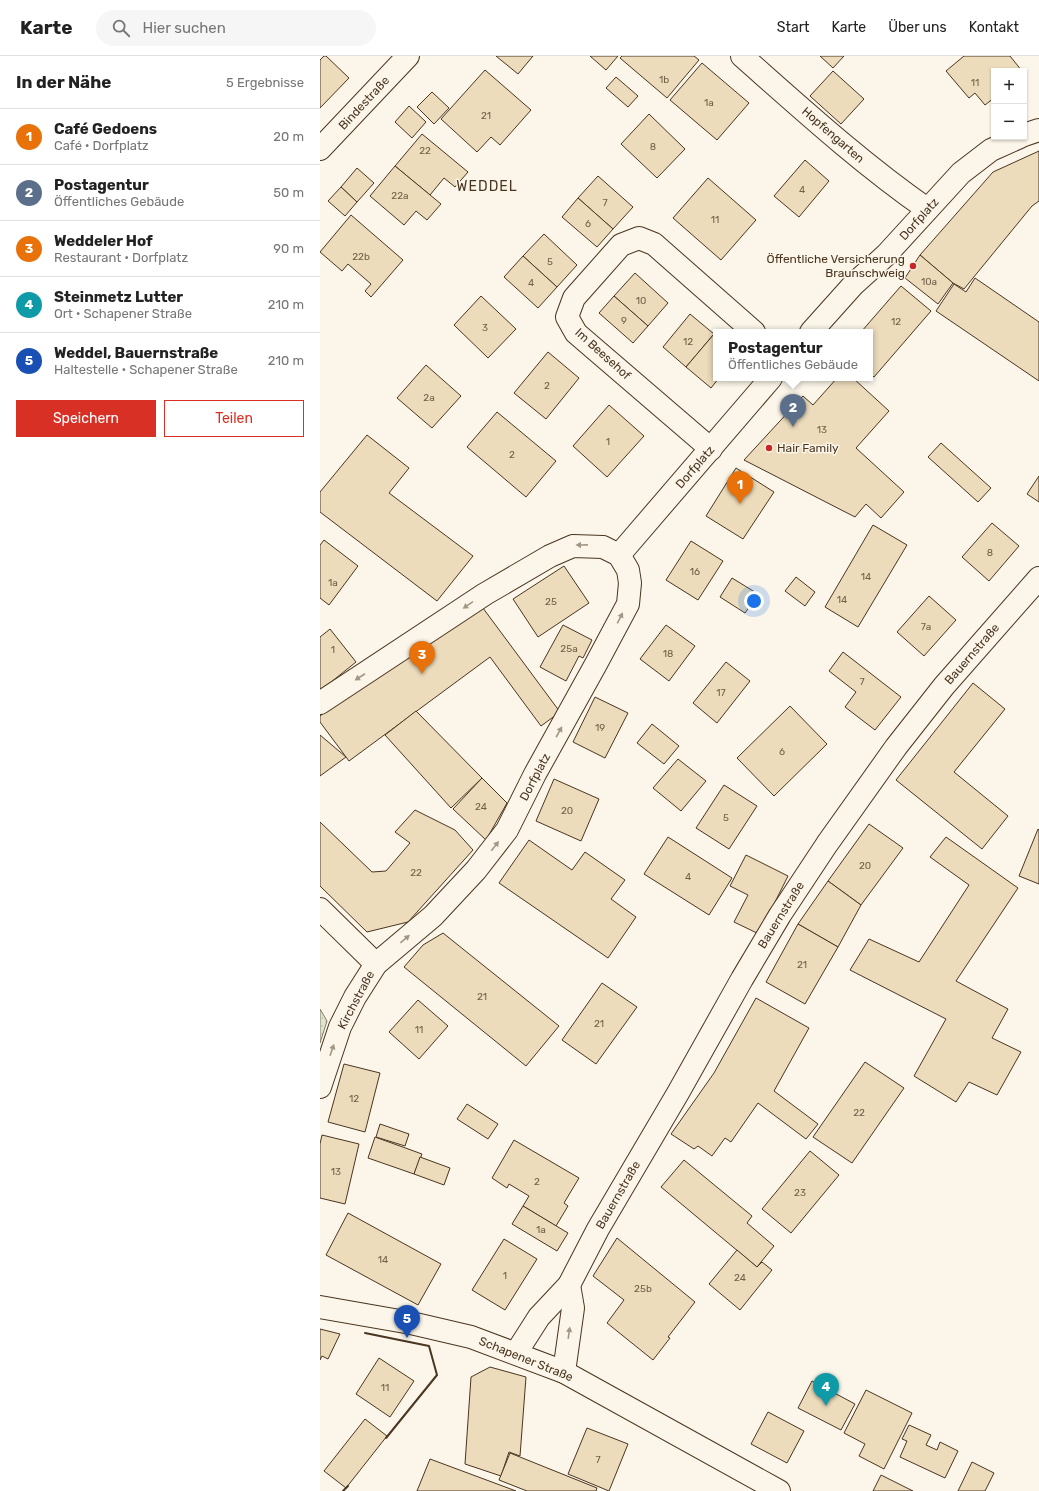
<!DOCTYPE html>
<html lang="de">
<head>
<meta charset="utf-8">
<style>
  :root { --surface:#fff; --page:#f6f6f6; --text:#222; --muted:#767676; --line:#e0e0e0; --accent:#d93025 }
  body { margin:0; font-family:Rubik,sans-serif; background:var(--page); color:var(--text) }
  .controls { position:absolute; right:12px; top:12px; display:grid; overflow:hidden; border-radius:0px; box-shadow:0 1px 3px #0004 }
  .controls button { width:36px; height:36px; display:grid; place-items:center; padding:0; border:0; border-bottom:1px solid var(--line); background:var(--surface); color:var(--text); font:20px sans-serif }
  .you { position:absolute; left:434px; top:545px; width:14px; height:14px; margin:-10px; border:3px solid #fff; border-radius:50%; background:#1a73e8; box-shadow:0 0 0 6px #1a73e833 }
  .badge { display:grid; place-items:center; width:26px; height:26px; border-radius:50%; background:var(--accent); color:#fff; font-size:13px; font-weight:700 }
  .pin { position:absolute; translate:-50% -33px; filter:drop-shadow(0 1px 2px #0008) }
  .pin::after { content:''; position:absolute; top:21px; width:14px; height:12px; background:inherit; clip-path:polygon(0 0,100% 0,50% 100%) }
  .popup { position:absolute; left:393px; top:273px; width:160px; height:52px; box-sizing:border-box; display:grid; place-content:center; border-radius:0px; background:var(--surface); filter:drop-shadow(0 1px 3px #0005); font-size:13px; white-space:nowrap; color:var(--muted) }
  .popup b { font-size:15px; color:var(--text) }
  .popup::after { content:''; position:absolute; left:50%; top:100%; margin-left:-8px; border:8px solid transparent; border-top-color:var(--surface) }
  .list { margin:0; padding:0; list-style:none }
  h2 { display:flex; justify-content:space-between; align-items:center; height:52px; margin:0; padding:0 16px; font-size:17px }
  h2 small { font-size:13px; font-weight:400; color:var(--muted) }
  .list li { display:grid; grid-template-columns:26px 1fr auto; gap:12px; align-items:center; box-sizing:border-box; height:56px; padding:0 16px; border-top:1px solid var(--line) }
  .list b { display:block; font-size:15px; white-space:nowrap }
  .list p { margin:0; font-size:13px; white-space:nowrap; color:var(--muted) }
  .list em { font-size:13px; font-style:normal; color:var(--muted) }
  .actions { display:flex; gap:8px; padding:12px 16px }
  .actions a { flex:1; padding:9px 0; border:1px solid var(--accent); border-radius:0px; text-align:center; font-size:14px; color:var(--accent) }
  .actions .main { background:var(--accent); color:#fff }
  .icon { flex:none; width:22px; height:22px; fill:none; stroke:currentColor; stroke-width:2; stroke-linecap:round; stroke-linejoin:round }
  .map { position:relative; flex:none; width:719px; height:1435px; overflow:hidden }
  header { display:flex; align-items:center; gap:24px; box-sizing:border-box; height:56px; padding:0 20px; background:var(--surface); border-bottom:1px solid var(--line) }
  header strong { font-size:19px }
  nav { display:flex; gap:22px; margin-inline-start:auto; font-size:14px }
  .search { width:280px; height:36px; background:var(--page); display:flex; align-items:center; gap:10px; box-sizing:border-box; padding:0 14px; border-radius:22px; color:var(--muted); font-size:15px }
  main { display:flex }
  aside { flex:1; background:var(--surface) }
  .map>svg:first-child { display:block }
</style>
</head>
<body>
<header>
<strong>Karte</strong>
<div class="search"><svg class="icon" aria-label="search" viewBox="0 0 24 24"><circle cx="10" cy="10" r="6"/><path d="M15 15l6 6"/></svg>Hier suchen</div>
<nav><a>Start</a><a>Karte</a><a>Über uns</a><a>Kontakt</a></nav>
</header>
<main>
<aside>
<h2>In der Nähe<small>5 Ergebnisse</small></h2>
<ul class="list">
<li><span class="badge" style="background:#e8710a">1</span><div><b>Café Gedoens</b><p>Café · Dorfplatz</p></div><em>20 m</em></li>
<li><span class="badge" style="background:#5c6f8a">2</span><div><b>Postagentur</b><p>Öffentliches Gebäude</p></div><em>50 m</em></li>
<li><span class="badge" style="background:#e8710a">3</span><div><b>Weddeler Hof</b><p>Restaurant · Dorfplatz</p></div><em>90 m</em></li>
<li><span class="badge" style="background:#0f9aa8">4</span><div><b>Steinmetz Lutter</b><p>Ort · Schapener Straße</p></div><em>210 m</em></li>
<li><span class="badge" style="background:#1a4fb4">5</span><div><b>Weddel, Bauernstraße</b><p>Haltestelle · Schapener Straße</p></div><em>210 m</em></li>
</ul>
<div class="actions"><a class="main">Speichern</a><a>Teilen</a></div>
</aside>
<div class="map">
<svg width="719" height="1435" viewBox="0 0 719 1435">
  <defs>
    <pattern id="grass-dots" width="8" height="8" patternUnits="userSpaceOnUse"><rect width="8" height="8" fill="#dce7d0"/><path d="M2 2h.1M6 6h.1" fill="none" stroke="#bec7b2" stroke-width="1.8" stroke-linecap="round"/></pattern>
  </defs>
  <rect width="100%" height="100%" fill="#fbf6e9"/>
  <polygon fill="url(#grass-dots)" stroke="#887966" points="0,953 7,965 0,987"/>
  <g fill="#ecdcbc" stroke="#4a3520">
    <polygon points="4,0 6,0 29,22 0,52 0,4"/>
    <polygon points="176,0 213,0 198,18"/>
    <polygon points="270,0 298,0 286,14"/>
    <polygon points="302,0 374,0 379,4 347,42 300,2"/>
    <polygon points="500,0 524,0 513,12"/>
    <polygon points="644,0 690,0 702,15 674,15 674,42 665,49 655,37 649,42 626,15"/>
    <polygon points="382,7 429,47 397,84 350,44"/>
    <polygon points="165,14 211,54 180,89 171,81 157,96 121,63"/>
    <polygon points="513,15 544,43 521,68 490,40"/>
    <polygon points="296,21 318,40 308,51 286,32"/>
    <polygon points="112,36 129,52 114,68 97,51"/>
    <polygon points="89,50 106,66 92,82 75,66"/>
    <polygon points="329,58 365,93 337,122 301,88"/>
    <polygon points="102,78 148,116 135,131 124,122 110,139 75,110"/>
    <polygon points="719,95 719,145 712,150 644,233 633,227 600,199 673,116"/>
    <polygon points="485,104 509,125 479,161 454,140"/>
    <polygon points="75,110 121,148 107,164 96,155 84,169 50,140"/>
    <polygon points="37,112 54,127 37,146 21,131"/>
    <polygon points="278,120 313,151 293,173 258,142"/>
    <polygon points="388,122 436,164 401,204 353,162"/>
    <polygon points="21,131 37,146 25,160 8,145"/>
    <polygon points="258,142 293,173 277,191 242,161"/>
    <polygon points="31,159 83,204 51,241 45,235 51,228 28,208 22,215 0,196"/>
    <polygon points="224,178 257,209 237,231 203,200"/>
    <polygon points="600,199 633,227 618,248 585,222"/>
    <polygon points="203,200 237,231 218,252 184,221"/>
    <polygon points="315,217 348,247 328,270 294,240"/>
    <polygon points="655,222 719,266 719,325 616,255 634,228 646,236"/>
    <polygon points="581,230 611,255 554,321 550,318 550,276 541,276"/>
    <polygon points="161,240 196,273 168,302 134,269"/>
    <polygon points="294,240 328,270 313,287 279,257"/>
    <polygon points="370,258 394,278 366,311 343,291"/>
    <polygon points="394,278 396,280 396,322 399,322 391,332 366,311"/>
    <polygon points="228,296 259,322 226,363 194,337"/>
    <polygon points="106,309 141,340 112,372 77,342"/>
    <polygon points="517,322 533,322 569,355 536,392 584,436 561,462 546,448 535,461 424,404 483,340 493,349"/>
    <polygon points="289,349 324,380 287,421 253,390"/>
    <polygon points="177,356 236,405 206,441 147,391"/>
    <polygon points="47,379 89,412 69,437 153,500 117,545 0,456 0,436"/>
    <polygon points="621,387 671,432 658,446 608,401"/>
    <polygon points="416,412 454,436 423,483 386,460"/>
    <polygon points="719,420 719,446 707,438"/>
    <polygon points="672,467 699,490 669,525 642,501"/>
    <polygon points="553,469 587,489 538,571 505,551"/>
    <polygon points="4,484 38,510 9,549 0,542 0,489"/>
    <polygon points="371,485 403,505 378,544 346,524"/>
    <polygon points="244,510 269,547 218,581 193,543"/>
    <polygon points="476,521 495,536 485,550 465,535"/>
    <polygon points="412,522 438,538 425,557 400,541"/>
    <polygon points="609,540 636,564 604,600 577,576"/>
    <polygon points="157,544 240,656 221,670 170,601 29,705 0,666 0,660"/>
    <polygon points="243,569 272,584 263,602 259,600 246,625 220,611"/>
    <polygon points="346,569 375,590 349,625 320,603"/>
    <polygon points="10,573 36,606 0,635 0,581"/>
    <polygon points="523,596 581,641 555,674 525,651 536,636 509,615"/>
    <polygon points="406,606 430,625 397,667 373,647"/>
    <polygon points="653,627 685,653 634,716 688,760 662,793 576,724"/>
    <polygon points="275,641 308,657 285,702 253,686"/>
    <polygon points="470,650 507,688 454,740 417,702"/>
    <polygon points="96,655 162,722 131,752 65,679"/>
    <polygon points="332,668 359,690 344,708 317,687"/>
    <polygon points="0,679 26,701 0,720"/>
    <polygon points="358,703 386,725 361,755 333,732"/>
    <polygon points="162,722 187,747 166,784 133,753"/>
    <polygon points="234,723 279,743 261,785 216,765"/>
    <polygon points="404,729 437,750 409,793 376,772"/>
    <polygon points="95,754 135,774 153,794 88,866 47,876 0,830 0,766 52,816 66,815 90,787 75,776"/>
    <polygon points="549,768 583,792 541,849 508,825"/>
    <polygon points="718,773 719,774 719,828 699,820"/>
    <polygon points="348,781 412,822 389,859 324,818"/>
    <polygon points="626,781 698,832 636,925 688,953 672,982 701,996 677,1039 649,1026 636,1046 594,1020 626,963 530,914 549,883 599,906 649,829 610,801"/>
    <polygon points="209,784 252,814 265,796 305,824 291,843 316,861 288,902 179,827"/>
    <polygon points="426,799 468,820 439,878 414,866 428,839 410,830"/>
    <polygon points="508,825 541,849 518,891 478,868"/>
    <polygon points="478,868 518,891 485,948 446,926"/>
    <polygon points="123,877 239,970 206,1010 84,911 103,889"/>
    <polygon points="282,927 317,951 276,1008 242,984"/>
    <polygon points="436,942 489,972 454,1035 498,1068 486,1083 438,1047 411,1086 405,1082 392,1100 378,1090 374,1093 351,1078 394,1017"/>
    <polygon points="98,944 128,970 99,1003 69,976"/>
    <polygon points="545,1006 584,1032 532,1107 493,1081"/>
    <polygon points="24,1008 60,1017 45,1076 8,1066"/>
    <polygon points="147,1048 178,1068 168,1083 137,1063"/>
    <polygon points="60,1068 89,1078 85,1090 56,1081"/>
    <polygon points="2,1079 39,1088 25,1148 0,1142 0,1088"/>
    <polygon points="55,1081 102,1098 94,1118 48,1102"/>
    <polygon points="194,1084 259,1122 244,1147 248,1150 236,1170 203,1150 209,1140 189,1128 187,1132 172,1122"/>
    <polygon points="490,1095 519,1119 471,1177 442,1153"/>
    <polygon points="100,1101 130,1112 124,1129 94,1118"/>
    <polygon points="364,1104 432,1160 427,1167 454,1190 437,1211 341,1131"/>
    <polygon points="203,1150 248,1177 237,1195 192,1168"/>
    <polygon points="28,1157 121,1208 98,1249 6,1199"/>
    <polygon points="297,1182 375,1246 348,1281 350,1282 333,1304 287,1267 304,1244 273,1220"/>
    <polygon points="184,1183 217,1203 185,1254 152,1234"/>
    <polygon points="417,1194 437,1211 442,1206 452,1214 420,1254 389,1228"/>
    <polygon points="0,1273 20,1278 8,1303 2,1300 0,1304"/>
    <polygon points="59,1302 94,1325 70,1361 36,1338"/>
    <polygon points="170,1311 206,1321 200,1400 189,1396 181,1420 145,1408 151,1321"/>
    <polygon points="492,1325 535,1348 521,1374 478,1352"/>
    <polygon points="546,1334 592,1357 564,1413 539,1400 545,1388 524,1377"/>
    <polygon points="448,1356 484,1375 467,1407 431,1388"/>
    <polygon points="45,1363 67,1380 26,1432 4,1415"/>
    <polygon points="589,1369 611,1379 606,1389 617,1394 620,1386 638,1395 625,1422 580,1401 587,1385 582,1383"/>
    <polygon points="267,1372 308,1388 289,1435 248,1418"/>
    <polygon points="190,1397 277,1432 276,1435 207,1435 179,1424"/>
    <polygon points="110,1403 196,1435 97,1435"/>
    <polygon points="652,1406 674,1417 665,1435 638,1435"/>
    <polygon points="561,1419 593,1435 553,1435"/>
  </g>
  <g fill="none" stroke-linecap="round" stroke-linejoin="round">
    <g stroke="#4a3520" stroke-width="24">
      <g id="minor">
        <path d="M422,0C482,53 541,107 607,153"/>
        <polyline points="704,79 719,74"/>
        <polyline points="0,93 88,0"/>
        <polyline points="491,276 534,228 566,199 641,117 671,94 700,81"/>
        <polyline points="391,393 256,277 247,261 254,242 301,189 319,182 334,188 434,276"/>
        <polyline points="299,499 451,322"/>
        <polyline points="0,647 165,538 230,500 253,490 283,491 299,499 308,514 310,527 308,548 276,608 215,718 187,774 156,814 113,860 56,908 35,941 20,971 0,1031"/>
        <polyline points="0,853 56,908"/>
        <polyline points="0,1251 91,1267 151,1281 244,1316 459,1435"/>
        <polyline points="196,1297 219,1261 249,1229 278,1173 358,1037 422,923 460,859 507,788 576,691 624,630 719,522"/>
        <polyline points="244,1316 253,1252 249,1229"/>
      </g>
    </g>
    <use href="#minor" stroke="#fbf6e9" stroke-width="22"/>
    <g stroke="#4a3520" stroke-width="2">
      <polyline points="45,1277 109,1290 117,1319 66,1382"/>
      <polyline points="23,1435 28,1430"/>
    </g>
  </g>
  <defs><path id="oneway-solid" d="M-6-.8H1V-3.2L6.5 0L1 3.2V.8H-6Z"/></defs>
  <g fill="#a29684">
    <use href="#oneway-solid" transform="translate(262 489) rotate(179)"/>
    <use href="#oneway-solid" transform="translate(148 549) rotate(146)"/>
    <use href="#oneway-solid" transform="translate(300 562) rotate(-63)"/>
    <use href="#oneway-solid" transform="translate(40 621) rotate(147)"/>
    <use href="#oneway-solid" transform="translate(239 676) rotate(-61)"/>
    <use href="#oneway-solid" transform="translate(175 790) rotate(-52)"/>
    <use href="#oneway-solid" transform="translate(85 883) rotate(-40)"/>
    <use href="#oneway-solid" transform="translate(12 994) rotate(-71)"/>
    <use href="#oneway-solid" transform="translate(249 1277) rotate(-82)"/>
  </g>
  <g fill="#c62828" stroke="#fbf6e9" stroke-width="1.5">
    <circle cx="593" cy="210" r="4"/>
    <circle cx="449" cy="392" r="4"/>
  </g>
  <g text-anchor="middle" stroke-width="3" stroke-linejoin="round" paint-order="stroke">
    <g font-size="10" fill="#725f47">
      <text x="344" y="27">1b</text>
      <text x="655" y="30">11</text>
      <text x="389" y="50">1a</text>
      <text x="166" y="63">21</text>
      <text x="333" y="94">8</text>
      <text x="105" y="98">22</text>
      <text x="482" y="137">4</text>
      <text x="80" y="143">22a</text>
      <text x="285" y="150">7</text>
      <text x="395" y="167">11</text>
      <text x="268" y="171">6</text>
      <text x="41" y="204">22b</text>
      <text x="230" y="209">5</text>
      <text x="609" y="229">10a</text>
      <text x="211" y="230">4</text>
      <text x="321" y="248">10</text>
      <text x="304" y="268">9</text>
      <text x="576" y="269">12</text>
      <text x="165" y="275">3</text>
      <text x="368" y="289">12</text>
      <text x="227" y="333">2</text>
      <text x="109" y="345">2a</text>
      <text x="502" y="377">13</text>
      <text x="288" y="389">1</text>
      <text x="192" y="402">2</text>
      <text x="670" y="500">8</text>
      <text x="375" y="519">16</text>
      <text x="546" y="524">14</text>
      <text x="13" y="530">1a</text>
      <text x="522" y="547">14</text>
      <text x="231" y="549">25</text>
      <text x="606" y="574">7a</text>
      <text x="249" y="596">25a</text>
      <text x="13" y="597">1</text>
      <text x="348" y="601">18</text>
      <text x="542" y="629">7</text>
      <text x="401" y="640">17</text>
      <text x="280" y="675">19</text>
      <text x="462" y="699">6</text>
      <text x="161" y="754">24</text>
      <text x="247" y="758">20</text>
      <text x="406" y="765">5</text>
      <text x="545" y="813">20</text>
      <text x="96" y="820">22</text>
      <text x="368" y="824">4</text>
      <text x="482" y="912">21</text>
      <text x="162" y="944">21</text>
      <text x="279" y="971">21</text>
      <text x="99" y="977">11</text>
      <text x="34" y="1046">12</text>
      <text x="539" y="1060">22</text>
      <text x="16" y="1119">13</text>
      <text x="217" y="1129">2</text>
      <text x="480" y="1140">23</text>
      <text x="221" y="1177">1a</text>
      <text x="63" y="1207">14</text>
      <text x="185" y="1223">1</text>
      <text x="420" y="1225">24</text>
      <text x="323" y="1236">25b</text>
      <text x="65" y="1335">11</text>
      <text x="278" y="1407">7</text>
    </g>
    <g font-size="12" fill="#4a3520" stroke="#fbf6e9">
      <text transform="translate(44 47) rotate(-47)" y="4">Bindestraße</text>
      <text transform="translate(513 79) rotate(41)" y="4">Hopfengarten</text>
      <text transform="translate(599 163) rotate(-48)" y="4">Dorfplatz</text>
      <text transform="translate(283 298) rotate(42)" y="4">Im Beesehof</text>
      <text transform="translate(375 411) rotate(-49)" y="4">Dorfplatz</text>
      <text transform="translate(652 598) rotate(-49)" y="4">Bauernstraße</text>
      <text transform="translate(215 721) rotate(-62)" y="4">Dorfplatz</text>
      <text transform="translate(461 859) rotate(-58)" y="4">Bauernstraße</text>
      <text transform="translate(36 944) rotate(-62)" y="4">Kirchstraße</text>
      <text transform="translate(298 1139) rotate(-60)" y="4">Bauernstraße</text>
      <text transform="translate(206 1303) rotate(22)" y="4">Schapener Straße</text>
    </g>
    <g font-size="12" fill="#4a3520" stroke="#fbf6e9" text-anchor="end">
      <text x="585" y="207">Öffentliche Versicherung<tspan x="585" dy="14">Braunschweig</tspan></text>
      <text x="457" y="396" text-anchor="start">Hair Family</text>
    </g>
    <g font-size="14" letter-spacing="1" fill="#4a3520" stroke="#fbf6e9">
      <text x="167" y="135">WEDDEL</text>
    </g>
  </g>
</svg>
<div class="controls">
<button>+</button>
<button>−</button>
</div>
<div class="you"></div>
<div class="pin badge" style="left:420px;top:448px;background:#e8710a">1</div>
<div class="pin badge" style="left:473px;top:371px;background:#5c6f8a">2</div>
<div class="popup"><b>Postagentur</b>Öffentliches Gebäude</div>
<div class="pin badge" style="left:102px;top:618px;background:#e8710a">3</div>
<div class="pin badge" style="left:506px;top:1350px;background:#0f9aa8">4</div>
<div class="pin badge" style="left:87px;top:1282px;background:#1a4fb4">5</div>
</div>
</main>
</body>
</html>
